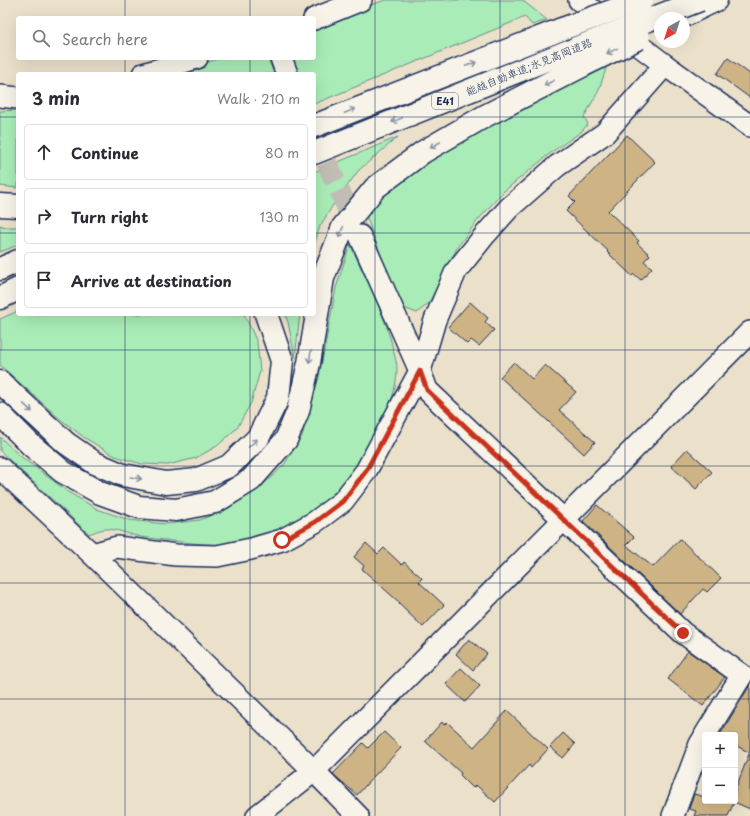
<!DOCTYPE html>
<html lang="en">
<head>
<meta charset="utf-8">
<style>
  :root { --surface:#fff; --page:#f2f2f3; --text:#2b2b33; --muted:#7c7c81; --line:#e1e1e2 }
  body { margin:0; font-family:"Playpen Sans","Klee One",sans-serif; background:var(--page); color:var(--text) }
  .controls { position:absolute; right:12px; bottom:12px; display:grid; overflow:hidden; border-radius:4px; box-shadow:0 4px 16px #0002 }
  .controls button { width:36px; height:36px; display:grid; place-items:center; padding:0; border:0; border-bottom:1px solid var(--line); background:var(--surface); color:var(--text); font:20px sans-serif }
  .compass { position:absolute; left:654px; top:12px; width:36px; height:36px; border-radius:50%; background:var(--surface); box-shadow:0 4px 16px #0002; rotate:219deg }
  .stop { position:absolute; width:12px; height:12px; margin:-9px; border:3px solid #c8321e; border-radius:50%; background:#fff }
  .stop.end { background:#c8321e; border-color:#fff; box-shadow:0 1px 4px #0008 }
  .list { margin:0; padding:0; list-style:none }
  h2 { display:flex; justify-content:space-between; align-items:center; height:52px; margin:0; padding:0 16px; font-size:17px }
  h2 small { font-size:13px; font-weight:400; color:var(--muted) }
  .list li { display:grid; grid-template-columns:26px 1fr auto; gap:12px; align-items:center; box-sizing:border-box; height:56px; margin:0 8px 8px; padding:0 8px; border:1px solid var(--line); border-radius:4px }
  .list b { display:block; font-size:15px; white-space:nowrap }
  .list em { font-size:13px; font-style:normal; color:var(--muted) }
  .icon { flex:none; width:22px; height:22px; fill:none; stroke:currentColor; stroke-width:2; stroke-linecap:round; stroke-linejoin:round }
  .map { position:relative; flex:none; width:750px; height:816px; overflow:hidden }
  .search { position:absolute; background:var(--surface); box-shadow:0 4px 16px #0002; left:16px; top:16px; width:300px; height:44px; display:flex; align-items:center; gap:10px; box-sizing:border-box; padding:0 14px; border-radius:4px; color:var(--muted); font-size:15px }
  .panel { position:absolute; background:var(--surface); box-shadow:0 4px 16px #0002; left:16px; top:72px; width:300px; height:244px; border-radius:4px }
  .map>svg:first-child { display:block }
</style>
</head>
<body>
<div class="map">
<svg width="750" height="816" viewBox="0 0 750 816">
  <rect width="100%" height="100%" fill="#ebe0ca"/>
  <filter id="ink" filterUnits="userSpaceOnUse"><feTurbulence type="fractalNoise" baseFrequency=".025" numOctaves="2"/><feDisplacementMap in="SourceGraphic" scale="8" xChannelSelector="R" yChannelSelector="G"/><feConvolveMatrix kernelMatrix="1 2 1 2 8 2 1 2 1" color-interpolation-filters="sRGB"/></filter>
  <g filter="url(#ink)">
    <g fill="#a9ecb7" stroke="#628e8a">
      <polygon points="385,0 522,0 547,20 532,25 525,17 314,104 314,74 298,74 290,58 314,58 314,26"/>
      <polygon points="220,58 268,58 274,74 174,74"/>
      <polygon points="603,65 606,69 598,92 584,117 588,124 581,132 553,151 503,192 478,220 458,246 429,303 417,313 401,307 366,216 388,188 428,157"/>
      <polygon points="18,110 18,188 0,186 0,111"/>
      <polygon points="398,137 359,170 333,205 320,226 314,246 314,172"/>
      <polygon points="0,225 6,227 18,227 18,245 0,252"/>
      <path d="M350,244C366,280 386,315 394,353C395,358 397,363 397,368C398,418 340,499 297,523C283,531 253,542 237,544C205,546 173,541 141,537C130,535 120,530 109,529C103,528 95,532 89,534L0,451V437L19,455L68,492L97,509L129,520L166,524L200,520L229,508L261,487L284,465L302,436L319,377L336,288Z"/>
      <polygon points="18,311 18,314 244,314 257,342 260,371 251,403 237,428 217,446 196,458 168,465 142,464 115,456 85,438 60,419 0,365 0,319"/>
      <polygon points="285,314 300,314 295,358 288,322"/>
    </g>
    <g fill="#ceb484" stroke="#1b2f5e">
      <polygon points="728,58 750,74 750,98 717,74"/>
      <polygon points="627,135 655,162 608,211 639,241 637,243 650,255 644,261 652,268 641,280 634,274 632,276 607,252 608,251 566,211 575,202 569,196"/>
      <polygon points="470,302 488,318 485,322 494,330 479,346 471,340 467,344 448,327"/>
      <polygon points="514,362 532,379 545,365 576,392 559,410 595,442 584,454 500,377"/>
      <polygon points="687,449 712,472 696,489 671,466"/>
      <polygon points="597,505 634,537 626,545 653,567 680,539 721,578 707,592 703,589 680,614 583,521"/>
      <polygon points="366,543 378,554 384,548 402,565 404,562 422,578 419,582 444,605 423,627 399,604 400,603 362,569 364,566 354,557"/>
      <polygon points="469,639 487,654 473,670 456,654"/>
      <polygon points="688,651 725,677 703,706 668,679"/>
      <polygon points="461,668 480,686 465,702 446,684"/>
      <polygon points="750,685 750,753 735,745 735,735 720,735"/>
      <polygon points="507,711 548,749 531,768 529,765 495,802 476,785 473,788 460,775 461,773 425,741 442,722 444,725 447,722 474,747"/>
      <polygon points="384,732 401,748 373,777 357,795 333,774 363,743 368,748"/>
      <polygon points="563,733 575,744 563,758 550,747"/>
      <polygon points="749,754 750,754 750,809 734,802 728,816 694,816 696,811 689,809 694,794 705,797 705,801 735,801 735,790"/>
    </g>
    <g fill="none" stroke-linecap="round" stroke-linejoin="round">
      <polyline stroke="#c1bdb4" stroke-width="21" stroke-dasharray="21 10" stroke-linecap="butt" points="314,134 358,232"/>
      <g stroke="#1b2f5e" stroke-width="24">
        <g id="minor">
          <polyline points="579,0 665,65 750,126"/>
          <polyline points="314,19 361,0"/>
          <polyline points="281,58 287,74"/>
          <polyline points="143,74 197,58"/>
          <polyline points="0,96 18,98"/>
          <polyline points="360,236 420,371 427,390 683,633 742,675 705,735"/>
          <polyline points="0,468 92,554 314,771 358,816"/>
          <polyline points="92,554 117,547 176,555 217,556 251,549 282,540 315,522 343,501 366,471 420,371 435,320 456,271 485,235 509,208 557,166 605,133 665,65"/>
          <polyline points="257,816 314,771 750,332"/>
          <polyline points="673,816 700,744 705,736"/>
        </g>
      </g>
      <g stroke="#1b2f5e" stroke-width="25">
        <g id="highway">
          <polyline points="683,16 716,0"/>
          <polyline points="314,126 562,29"/>
          <polyline points="314,153 576,48"/>
          <polyline points="0,205 18,206"/>
          <polyline points="0,269 18,261"/>
          <polyline points="0,298 18,289"/>
          <polyline points="0,382 66,443 95,463 123,475 166,483 196,480 229,466 258,438 278,398 282,361 266,314"/>
          <polyline points="0,414 31,445 63,472 100,493 139,507 176,510 215,502 251,480 286,440 298,411 309,363 323,278 343,227 375,188 423,152 485,116 584,65"/>
        </g>
      </g>
      <use href="#minor" stroke="#f7f3e8" stroke-width="21"/>
      <use href="#highway" stroke="#f7f3e8" stroke-width="22"/>
      <g stroke="#1b2f5e" stroke-width="25" stroke-linecap="butt">
        <g id="highway-bridge">
          <polyline points="562,29 642,0"/>
          <polyline points="576,48 700,0"/>
          <polyline points="584,65 639,38"/>
        </g>
      </g>
      <use href="#highway-bridge" stroke="#f7f3e8" stroke-width="22"/>
    </g>
    <defs><path id="oneway-shaft" d="M-6 0H5M1.5-3L5.5 0L1.5 3" fill="none" stroke-width="1.6" stroke-linecap="round" stroke-linejoin="round"/></defs>
    <g stroke="#8991a3">
      <use href="#oneway-shaft" transform="translate(612 51) rotate(154)"/>
      <use href="#oneway-shaft" transform="translate(471 64) rotate(-21)"/>
      <use href="#oneway-shaft" transform="translate(549 83) rotate(153)"/>
      <use href="#oneway-shaft" transform="translate(350 111) rotate(-22)"/>
      <use href="#oneway-shaft" transform="translate(397 120) rotate(158)"/>
      <use href="#oneway-shaft" transform="translate(435 145) rotate(150)"/>
      <use href="#oneway-shaft" transform="translate(341 232) rotate(113)"/>
      <use href="#oneway-shaft" transform="translate(310 357) rotate(100)"/>
      <use href="#oneway-shaft" transform="translate(28 408) rotate(43)"/>
      <use href="#oneway-shaft" transform="translate(253 443) rotate(-44)"/>
      <use href="#oneway-shaft" transform="translate(136 478) rotate(10)"/>
    </g>
  </g>
  <g fill="none" stroke-linecap="round" stroke-linejoin="round" filter="url(#ink)">
    <polyline stroke="#c8321e" stroke-width="5" points="282,540 315,522 343,501 366,471 420,371 427,390 683,633"/>
  </g>
  <path fill="none" stroke="#1b2f5e" stroke-width="1" stroke-opacity="0.55" d="M125,0V18M250,0V18M375,0V816M500,0V816M625,0V816M125,58V74M250,58V74M0,117H18M314,117H750M0,233H18M314,233H750M125,314V816M250,314V816M0,350H750M0,466H750M0,583H750M0,699H750"/>
  <g text-anchor="middle" stroke-width="3" stroke-linejoin="round" paint-order="stroke">
    <rect fill="#f7f3e8" stroke="#5d6a87" stroke-width="1" x="432" y="93" width="26" height="16" rx="3"/>
    <g font-size="10" font-weight="bold" fill="#1b2f5e">
      <text x="445" y="105">E41</text>
    </g>
    <g font-size="11" fill="#1b2f5e" stroke="#f7f3e8">
      <text transform="translate(529 67) rotate(-22)" y="4">能越自動車道;氷見高岡道路</text>
    </g>
  </g>
</svg>
<div class="controls">
<button>+</button>
<button>−</button>
</div>
<svg class="compass" viewBox="-18 -18 36 36"><path d="M0-13l5 13h-10z" fill="#e53935"/><path d="M0 13l5-13h-10z" fill="#7c7c81"/></svg>
<div class="stop" style="left:282px;top:540px"></div>
<div class="stop end" style="left:683px;top:633px"></div>
<div class="search"><svg class="icon" aria-label="search" viewBox="0 0 24 24"><circle cx="10" cy="10" r="6"/><path d="M15 15l6 6"/></svg>Search here</div>
<section class="panel">
<h2>3 min<small>Walk · 210 m</small></h2>
<ul class="list">
<li><svg class="icon" aria-label="ahead" viewBox="0 0 24 24"><path d="M12 20V5M6 11l6-6 6 6"/></svg><div><b>Continue</b></div><em>80 m</em></li>
<li><svg class="icon" aria-label="right" viewBox="0 0 24 24"><path d="M7 20v-9h11M14 6l5 5-5 5"/></svg><div><b>Turn right</b></div><em>130 m</em></li>
<li><svg class="icon" aria-label="arrive" viewBox="0 0 24 24"><path d="M6 21V4h12l-3 4 3 4H6"/></svg><div><b>Arrive at destination</b></div></li>
</ul>
</section>
</div>
</body>
</html>
